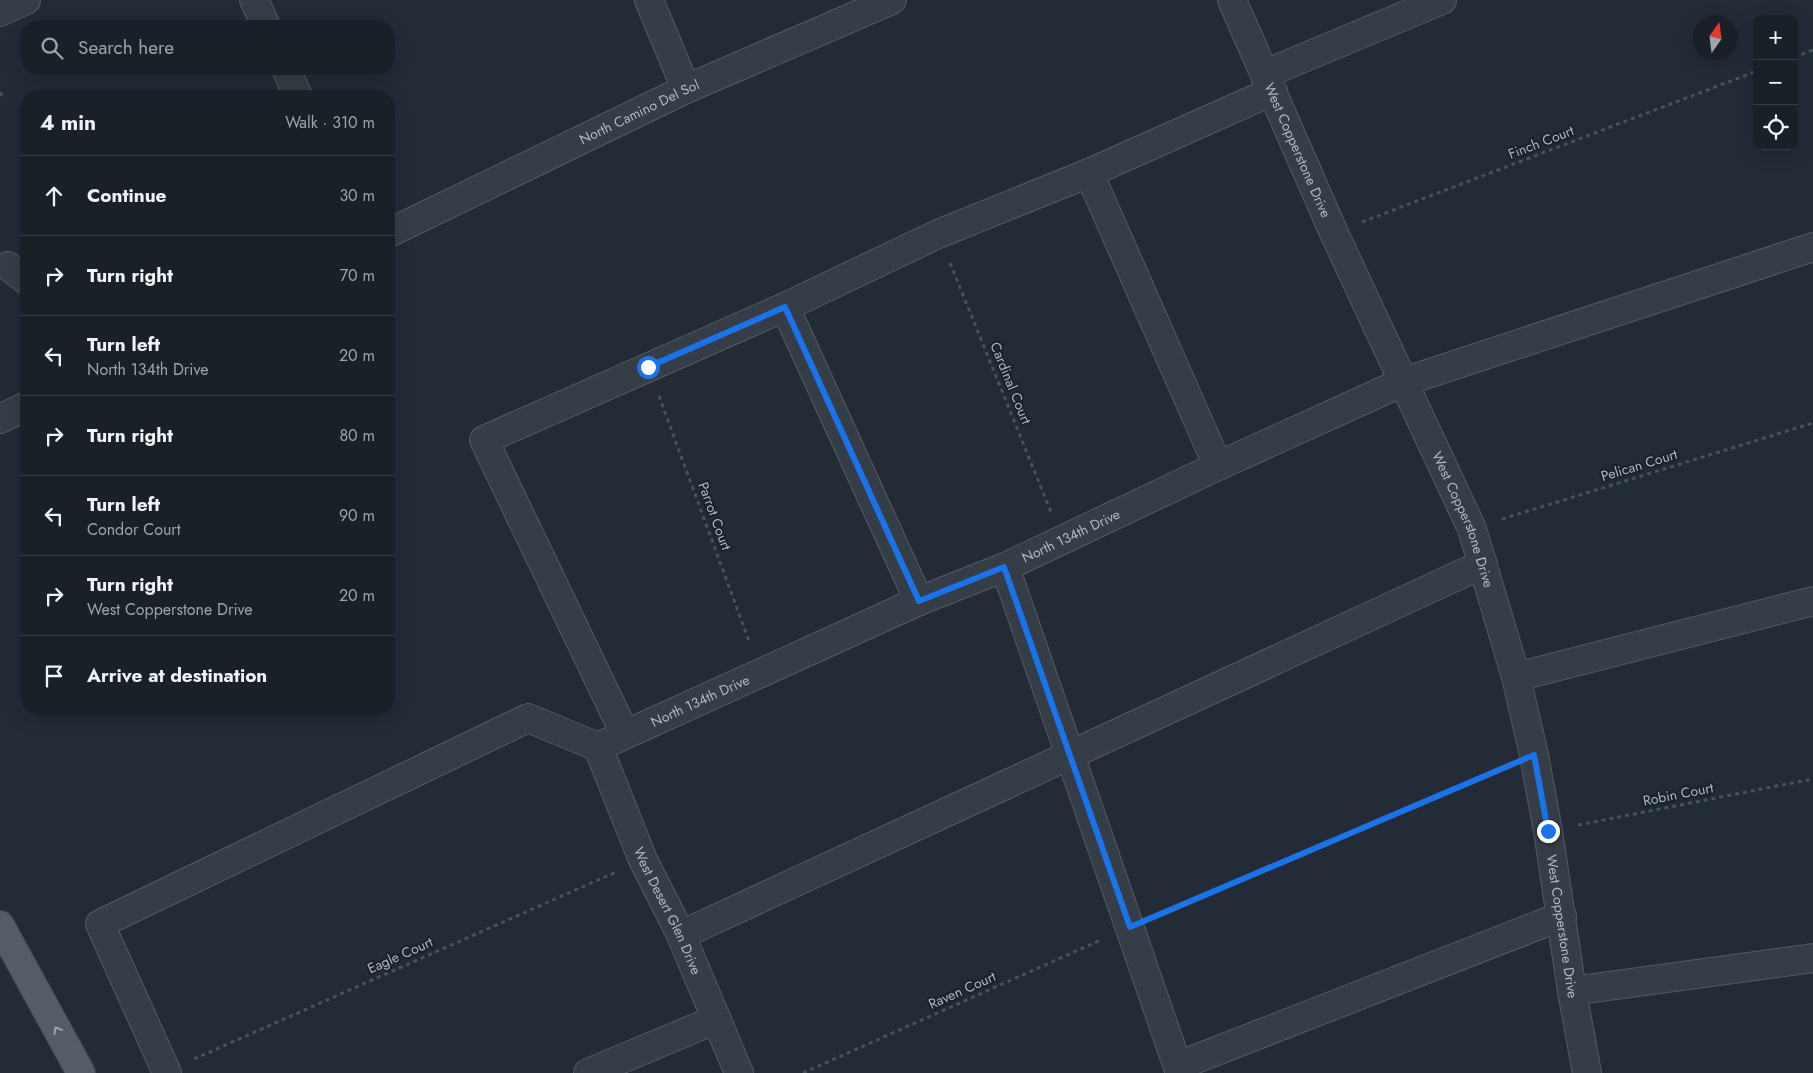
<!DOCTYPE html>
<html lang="en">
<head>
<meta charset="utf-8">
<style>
  :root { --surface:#1a2028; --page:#232830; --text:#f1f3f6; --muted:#9fa3a8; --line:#383e45 }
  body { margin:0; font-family:Jost,sans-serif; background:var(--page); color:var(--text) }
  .controls { position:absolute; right:15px; top:15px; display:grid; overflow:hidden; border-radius:10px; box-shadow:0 5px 20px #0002 }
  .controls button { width:45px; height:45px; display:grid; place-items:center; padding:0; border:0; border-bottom:1px solid var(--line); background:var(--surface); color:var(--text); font:25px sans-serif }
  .compass { position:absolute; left:1693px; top:15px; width:45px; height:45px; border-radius:50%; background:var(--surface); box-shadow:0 5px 20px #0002; rotate:14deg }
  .stop { position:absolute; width:15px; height:15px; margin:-11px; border:4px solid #1a73e8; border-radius:50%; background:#fff }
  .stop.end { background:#1a73e8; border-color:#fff; box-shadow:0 1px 5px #0008 }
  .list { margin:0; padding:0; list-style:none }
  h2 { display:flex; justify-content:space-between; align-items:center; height:65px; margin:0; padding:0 20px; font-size:21px }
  h2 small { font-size:16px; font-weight:400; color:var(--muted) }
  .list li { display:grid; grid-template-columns:32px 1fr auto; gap:15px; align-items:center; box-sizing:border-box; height:80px; padding:0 20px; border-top:1px solid var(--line) }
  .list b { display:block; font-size:19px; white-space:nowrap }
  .list p { margin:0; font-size:16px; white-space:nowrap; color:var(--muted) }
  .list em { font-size:16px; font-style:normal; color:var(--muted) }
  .icon { flex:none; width:28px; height:28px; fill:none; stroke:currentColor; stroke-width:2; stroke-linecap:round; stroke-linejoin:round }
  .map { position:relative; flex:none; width:1813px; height:1073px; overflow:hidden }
  .search { position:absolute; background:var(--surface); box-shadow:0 5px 20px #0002; left:20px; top:20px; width:375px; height:55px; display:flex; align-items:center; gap:12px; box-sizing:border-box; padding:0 18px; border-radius:20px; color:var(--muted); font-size:19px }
  .panel { position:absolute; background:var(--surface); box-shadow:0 5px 20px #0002; left:20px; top:90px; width:375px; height:625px; border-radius:20px }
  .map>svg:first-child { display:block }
</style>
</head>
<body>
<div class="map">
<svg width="1813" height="1073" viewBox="0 0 1813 1073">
  <rect width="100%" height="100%" fill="#222b36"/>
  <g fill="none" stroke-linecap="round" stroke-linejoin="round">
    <g stroke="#535b64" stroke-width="30">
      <g id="minor">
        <polyline points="254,0 266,26"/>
        <polyline points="649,0 686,89"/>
        <path id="s1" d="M1232,0L1334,233L1472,529L1516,677L1534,755L1548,831L1572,991L1587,1073"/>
        <polyline points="0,12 26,0"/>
        <polyline points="286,69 298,96"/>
        <polyline points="1265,74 1442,0"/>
        <polyline points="1089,173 1218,466"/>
        <path id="s2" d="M389,233L686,89L892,0"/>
        <polyline points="8,266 26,280"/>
        <polyline points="785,307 919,601"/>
        <polyline points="0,419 26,406"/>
        <polyline points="1005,567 1180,1073"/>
        <polyline points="1516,677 1813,601"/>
        <polyline points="625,734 484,440 785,307 938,234 1089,173 1273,91"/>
        <path id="s3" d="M598,747L919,601L1005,567L1218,466L1403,382L1813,247"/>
        <path id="s4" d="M598,747L643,860L681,935L739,1073"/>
        <polyline points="681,935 1483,564"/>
        <polyline points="1572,991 1813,958"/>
        <polyline points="1178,1066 1562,916"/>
        <polyline points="167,1073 100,924 528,718 598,747"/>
        <polyline points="588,1073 717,1019"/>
      </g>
    </g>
    <g stroke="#3f4650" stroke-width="30">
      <polyline id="major" points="0,925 81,1073"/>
    </g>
    <g stroke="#445556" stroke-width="3" stroke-dasharray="4 4" stroke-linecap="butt">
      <polyline points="1794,57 1813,50"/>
      <polyline points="0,92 3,97"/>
      <polyline points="1362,222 1757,71"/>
      <polyline points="950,263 1051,512"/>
      <polyline points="659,396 750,644"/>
      <polyline points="1502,519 1813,423"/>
      <polyline points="1578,825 1813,779"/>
      <polyline points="1157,915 1506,767"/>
      <polyline points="194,1059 616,872"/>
      <polyline points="803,1073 1101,940"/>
    </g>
    <use href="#minor" stroke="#353d47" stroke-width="28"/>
    <use href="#major" stroke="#535c67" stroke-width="28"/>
  </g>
  <defs><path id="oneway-chevron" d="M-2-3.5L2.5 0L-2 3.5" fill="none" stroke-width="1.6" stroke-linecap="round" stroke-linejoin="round" transform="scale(1.25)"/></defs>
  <use stroke="#99a1ac" href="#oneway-chevron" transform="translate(57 1030) rotate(-119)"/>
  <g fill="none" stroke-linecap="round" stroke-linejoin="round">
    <polyline stroke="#1a73e8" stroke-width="6" points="648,367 785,307 919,601 1004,567 1130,927 1534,755 1548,831"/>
  </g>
  <g text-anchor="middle" stroke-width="4" stroke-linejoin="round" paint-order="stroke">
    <g font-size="14" fill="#b0b8c3" stroke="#1b222b">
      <text dy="5" stroke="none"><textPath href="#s2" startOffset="278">North Camino Del Sol</textPath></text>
      <text transform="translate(1541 142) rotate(-21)" y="5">Finch Court</text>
      <text dy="5" stroke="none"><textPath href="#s1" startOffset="164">West Copperstone Drive</textPath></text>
      <text transform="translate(1011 383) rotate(68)" y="5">Cardinal Court</text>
      <text transform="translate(1639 465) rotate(-17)" y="5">Pelican Court</text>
      <text transform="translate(715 516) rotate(70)" y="5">Parrot Court</text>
      <text dy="5" stroke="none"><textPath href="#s1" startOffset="569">West Copperstone Drive</textPath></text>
      <text dy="5" stroke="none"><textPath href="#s3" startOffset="518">North 134th Drive</textPath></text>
      <text dy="5" stroke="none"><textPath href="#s3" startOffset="112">North 134th Drive</textPath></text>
      <text transform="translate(1678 794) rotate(-11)" y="5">Robin Court</text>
      <text dy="5" stroke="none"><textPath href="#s4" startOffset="178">West Desert Glen Drive</textPath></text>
      <text dy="5" stroke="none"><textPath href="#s1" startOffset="989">West Copperstone Drive</textPath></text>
      <text transform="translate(400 955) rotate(-24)" y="5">Eagle Court</text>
      <text transform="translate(962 990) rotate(-24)" y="5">Raven Court</text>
    </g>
  </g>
</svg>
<div class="controls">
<button>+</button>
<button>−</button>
<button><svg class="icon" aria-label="locate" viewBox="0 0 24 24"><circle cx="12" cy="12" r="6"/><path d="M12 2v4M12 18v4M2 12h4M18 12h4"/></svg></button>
</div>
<svg class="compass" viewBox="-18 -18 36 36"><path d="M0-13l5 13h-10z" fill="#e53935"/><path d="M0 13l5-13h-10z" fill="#9fa3a8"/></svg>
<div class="stop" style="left:648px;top:367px"></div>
<div class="stop end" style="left:1548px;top:831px"></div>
<div class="search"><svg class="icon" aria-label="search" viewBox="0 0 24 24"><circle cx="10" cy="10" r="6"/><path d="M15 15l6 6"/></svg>Search here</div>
<section class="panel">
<h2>4 min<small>Walk · 310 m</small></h2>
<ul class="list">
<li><svg class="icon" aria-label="ahead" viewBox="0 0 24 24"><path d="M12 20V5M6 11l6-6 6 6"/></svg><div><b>Continue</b></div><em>30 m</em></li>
<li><svg class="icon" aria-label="right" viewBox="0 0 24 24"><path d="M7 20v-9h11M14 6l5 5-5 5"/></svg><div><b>Turn right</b></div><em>70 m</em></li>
<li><svg class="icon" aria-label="left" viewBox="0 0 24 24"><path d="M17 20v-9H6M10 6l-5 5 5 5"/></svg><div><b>Turn left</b><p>North 134th Drive</p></div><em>20 m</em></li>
<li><svg class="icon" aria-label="right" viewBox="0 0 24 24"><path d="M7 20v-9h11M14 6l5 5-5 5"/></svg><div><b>Turn right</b></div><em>80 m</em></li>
<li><svg class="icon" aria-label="left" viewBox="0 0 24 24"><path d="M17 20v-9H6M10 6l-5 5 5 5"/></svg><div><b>Turn left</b><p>Condor Court</p></div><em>90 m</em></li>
<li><svg class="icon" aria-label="right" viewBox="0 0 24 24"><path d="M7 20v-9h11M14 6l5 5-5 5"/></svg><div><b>Turn right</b><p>West Copperstone Drive</p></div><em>20 m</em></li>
<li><svg class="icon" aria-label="arrive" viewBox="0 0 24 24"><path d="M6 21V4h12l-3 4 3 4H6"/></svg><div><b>Arrive at destination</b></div></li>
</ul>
</section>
</div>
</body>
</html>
